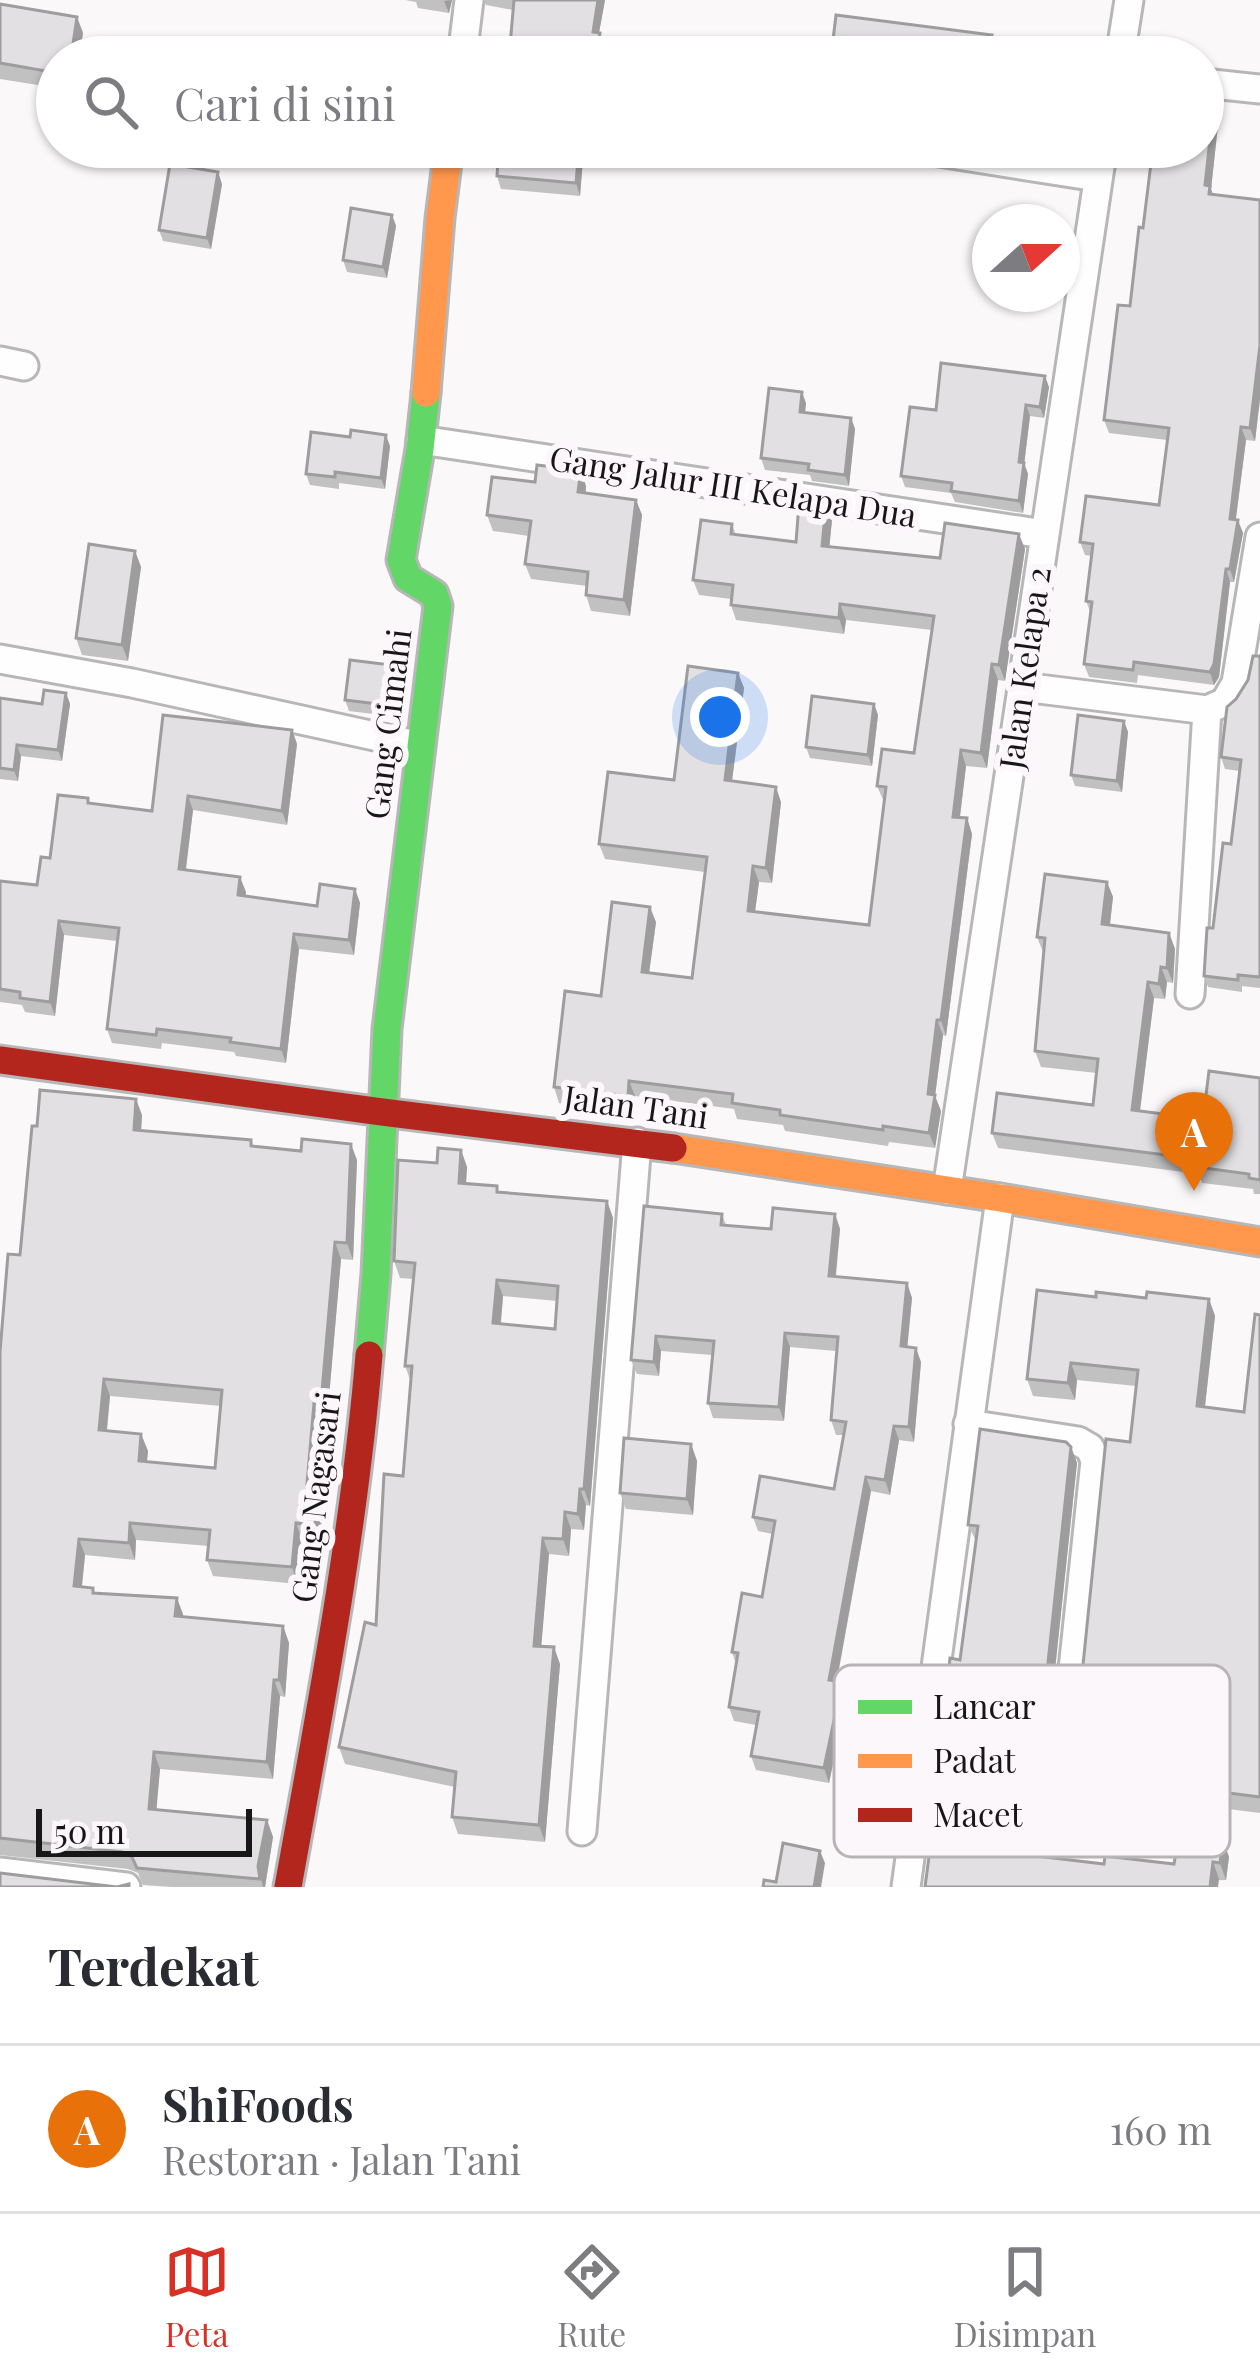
<!DOCTYPE html>
<html lang="id">
<head>
<meta charset="utf-8">
<style>
  :root { --surface:#fff; --page:#f7f7f7; --text:#2b2b33; --muted:#7c7c81; --line:#e1e1e2; --accent:#d93025 }
  body { margin:0; font-family:"Playfair Display",serif; background:var(--page); color:var(--text) }
  .compass { position:absolute; left:972px; top:204px; width:108px; height:108px; border-radius:50%; background:var(--surface); box-shadow:0 3px 9px #0004; rotate:69deg }
  .scale { position:absolute; left:36px; bottom:30px; width:216px; box-sizing:border-box; padding-left:12px; border:6px solid #181718; border-top:0; font-size:33px; line-height:42px; white-space:nowrap; color:#181718; -webkit-text-stroke:9px #fcf7fa; paint-order:stroke }
  .you { position:absolute; left:720px; top:717px; width:42px; height:42px; margin:-30px; border:9px solid #fff; border-radius:50%; background:#1a73e8; box-shadow:0 0 0 18px #1a73e833 }
  .badge { display:grid; place-items:center; width:78px; height:78px; border-radius:50%; background:var(--accent); color:#fff; font-size:39px; font-weight:700 }
  .pin { position:absolute; translate:-50% -99px; filter:drop-shadow(0 3px 6px #0008) }
  .pin::after { content:''; position:absolute; top:63px; width:42px; height:36px; background:inherit; clip-path:polygon(0 0,100% 0,50% 100%) }
  .list { margin:0; padding:0; list-style:none }
  h2 { display:flex; justify-content:space-between; align-items:center; height:156px; margin:0; padding:0 48px; font-size:51px }
  h2 small { font-size:39px; font-weight:400; color:var(--muted) }
  .list li { display:grid; grid-template-columns:78px 1fr auto; gap:36px; align-items:center; box-sizing:border-box; height:168px; padding:0 48px; border-top:3px solid var(--line) }
  .list b { display:block; font-size:45px; white-space:nowrap }
  .list p { margin:0; font-size:39px; white-space:nowrap; color:var(--muted) }
  .list em { font-size:39px; font-style:normal; color:var(--muted) }
  .icon { flex:none; width:66px; height:66px; fill:none; stroke:currentColor; stroke-width:2; stroke-linecap:round; stroke-linejoin:round }
  .map { position:relative; flex:none; width:1260px; height:1887px; overflow:hidden }
  .search { position:absolute; background:var(--surface); box-shadow:0 3px 9px #0004; left:36px; right:36px; top:36px; height:132px; display:flex; align-items:center; gap:30px; box-sizing:border-box; padding:0 42px; border-radius:66px; color:var(--muted); font-size:45px }
  .sheet { height:324px; background:var(--surface) }
  nav { display:flex; justify-content:space-around; align-items:center; box-sizing:border-box; height:168px; border-top:3px solid var(--line); background:var(--surface); font-size:33px; color:var(--muted) }
  nav a { display:grid; justify-items:center; gap:6px }
  nav .on { color:var(--accent) }
  .map>svg:first-child { display:block }
</style>
</head>
<body>
<div class="map">
<svg width="1260" height="1887" viewBox="0 0 1260 1887">
  <rect width="100%" height="100%" fill="#fbf8fa"/>
  <g fill="none" stroke-linecap="round" stroke-linejoin="round">
    <g stroke="#b8b7b8" stroke-width="33">
      <g id="street">
        <polyline points="462,57 469,0"/>
        <polyline points="1120,57 1129,0"/>
        <polyline points="1203,83 1260,89"/>
        <polyline points="907,147 1097,177"/>
        <polyline points="0,361 24,366"/>
        <polyline points="421,440 1044,534"/>
        <polyline points="0,659 132,683 420,746"/>
        <polyline points="1023,687 1207,710 1225,702 1236,683 1260,537"/>
        <polyline points="1190,994 1207,710"/>
        <polyline points="947,1190 1103,147"/>
        <polyline points="968,1424 1078,1441 1090,1448 1095,1461 1056,1830"/>
        <polyline points="913,1816 1157,1840"/>
        <polyline points="582,1831 637,1142"/>
        <polyline points="0,1872 126,1887"/>
        <polyline points="906,1887 1000,1198"/>
      </g>
    </g>
    <g stroke="#b8b7b8" stroke-width="33">
      <polyline id="fast" points="369,1355 376,1274 387,1029 438,606 434,594 408,578 401,560 420,449 426,393"/>
    </g>
    <g stroke="#b8b7b8" stroke-width="33">
      <g id="slow">
        <polyline points="426,393 440,218 449,147"/>
        <polyline points="673,1148 1000,1198 1260,1242"/>
      </g>
    </g>
    <g stroke="#b8b7b8" stroke-width="33">
      <g id="jam">
        <polyline points="0,1060 382,1112 673,1148"/>
        <path d="M288,1887C320,1710 354,1534 369,1355"/>
      </g>
    </g>
    <use href="#street" stroke="#fefefe" stroke-width="27"/>
    <use href="#fast" stroke="#63d668" stroke-width="27"/>
    <use href="#slow" stroke="#ff974d" stroke-width="27"/>
    <use href="#jam" stroke="#b3261e" stroke-width="27"/>
  </g>
  <g fill="#c2c1c2" fill-rule="evenodd">
    <polygon points="405,0 452,0 449,13 418,8 416,2"/>
    <polygon points="484,0 605,0 599,32 604,45 603,57 509,57 513,10 486,5"/>
    <polygon points="0,4 77,17 83,33 79,57 57,57 57,88 0,79"/>
    <polygon points="1218,125 1211,189 1213,194 1260,200 1260,399 1255,441 1246,440 1236,519 1243,533 1234,582 1230,582 1219,677 1214,685 1138,675 1137,683 1089,677 1084,664 1091,614 1086,601 1092,556 1085,555 1080,542 1159,505 1167,440 1109,433 1104,420 1130,306"/>
    <polygon points="780,147 831,147 829,160 783,154"/>
    <polygon points="1022,147 1085,147 1083,157"/>
    <polygon points="583,159 580,196 501,189 497,176"/>
    <polygon points="222,184 211,249 163,241 159,230"/>
    <polygon points="392,215 396,226 387,278 347,272 343,260"/>
    <polygon points="1049,387 1044,418 1030,416 1024,463 1028,474 1023,513 955,502 951,493 905,487 901,476 936,410"/>
    <polygon points="806,403 805,412 851,418 855,429 849,486 812,481 810,475 765,470 761,458"/>
    <polygon points="390,446 385,489 339,483 339,489 310,485 306,474"/>
    <polygon points="535,482 586,486 586,493 636,500 642,515 630,616 591,611 586,595 587,586 531,579 525,564 529,536 493,531 487,515"/>
    <polygon points="826,505 832,520 829,547 940,558 1025,549 1005,681 998,680 987,768 966,766 960,817 967,818 972,834 946,1036 943,1035 935,1096 941,1111 935,1148 889,1142 888,1146 785,1131 783,1125 737,1119 734,1109 635,1096 633,1111 559,1103 554,1087 601,996 656,922 649,973 692,978 705,872 605,859 599,844 674,780 738,673 744,688 732,781 781,802 772,883 759,882 755,912 869,925 884,802 877,786 914,753 932,630 846,620 844,634 736,620 731,605 731,599 699,595 693,580 732,524 736,535 796,542"/>
    <polygon points="135,551 141,567 128,661 82,655 76,638"/>
    <polygon points="1260,656 1260,988 1242,986 1242,992 1208,987 1204,976 1231,844 1240,771 1225,769 1221,757 1236,699"/>
    <polygon points="403,678 398,717 349,711 345,700"/>
    <polygon points="66,693 70,704 62,761 21,756 18,781 0,779 0,698 42,704"/>
    <polygon points="874,704 878,715 872,766 810,758 806,747"/>
    <polygon points="1124,721 1128,732 1122,792 1075,786 1071,775"/>
    <polygon points="292,730 297,744 287,825 193,810 186,870 246,892 245,896 317,906 355,889 360,903 354,955 299,949 286,1063 236,1056 234,1052 162,1043 161,1049 112,1043 107,1029 117,941 64,935 55,1016 25,1012 22,1005 0,1002 0,881 37,885 50,858 90,803 152,811"/>
    <polygon points="1107,882 1113,897 1110,925 1169,933 1175,949 1173,983 1167,982 1165,999 1154,998 1140,1111 1203,1119 1260,1078 1260,1194 1254,1194 1253,1189 1202,1183 1199,1174 998,1148 992,1133 1093,1105 1097,1073 1041,1067 1035,1051 1043,952 1037,937"/>
    <path d="M142,1115L141,1131L251,1140L254,1147L357,1160L353,1260L341,1259L327,1420L320,1419L315,1484L325,1501L321,1542L302,1540L298,1584L213,1576L207,1560L209,1546L136,1540L135,1560L85,1555L82,1587L94,1593L183,1614L182,1617L283,1626L289,1643L285,1697L280,1696L273,1779L160,1769L156,1810L267,1820L273,1837L265,1887H171L143,1885L138,1873L128,1869L0,1855V1352L20,1255ZM110,1396L221,1406L215,1468L147,1462L148,1451L141,1434L107,1431Z"/>
    <path d="M461,1150L467,1167L466,1183L500,1192L607,1201L613,1218L590,1506L586,1505L584,1530L571,1529L569,1556L549,1554L541,1646L560,1664L545,1842L458,1834L452,1817L455,1787L345,1764L339,1747L376,1625L403,1476L411,1382L405,1366L413,1279L400,1278L394,1261L437,1163ZM503,1296L557,1301L555,1329L501,1324Z"/>
    <polygon points="722,1214 726,1225 771,1229 835,1214 840,1229 836,1277 907,1283 912,1298 907,1347 921,1362 914,1442 899,1440 890,1495 871,1491 837,1681 842,1682 847,1697 829,1783 756,1770 751,1756 756,1725 734,1721 729,1707 736,1664 732,1652 762,1597 772,1534 758,1531 753,1517 834,1489 843,1435 836,1435 831,1420 836,1351 790,1347 784,1421 713,1418 708,1403 712,1355 661,1351 659,1376 637,1374 631,1360"/>
    <polygon points="1096,1297 1209,1299 1215,1316 1205,1407 1244,1412 1260,1315 1260,1813 1078,1790 1072,1773 1130,1442 1136,1386 1077,1380 1075,1400 1033,1396 1027,1379"/>
    <polygon points="691,1444 697,1461 693,1515 626,1509 620,1493"/>
    <polygon points="1071,1447 1077,1463 1040,1810 949,1801 943,1785 944,1771 940,1759 960,1660 976,1541 968,1525"/>
    <polygon points="938,1828 1032,1829 1043,1856 1104,1864 1174,1864 1223,1840 1229,1857 1226,1880 925,1887"/>
  </g>
  <g fill="#9e9d9e">
    <polygon points="452,0 449,13 444,1"/>
    <polygon points="598,0 605,0 597,44 593,32"/>
    <polygon points="77,17 83,33 79,57 71,57"/>
    <polygon points="600,33 604,45 603,57 596,57"/>
    <polygon points="1213,112 1218,125 1211,189 1214,199 1213,207 1205,185"/>
    <polygon points="579,147 583,159 580,196 576,183"/>
    <polygon points="218,172 222,184 211,249 207,238"/>
    <polygon points="392,215 396,226 387,278 383,267"/>
    <polygon points="1260,345 1260,399 1255,441 1250,428"/>
    <polygon points="1045,376 1049,387 1044,418 1040,407"/>
    <polygon points="802,392 806,403 804,423 800,412"/>
    <polygon points="1026,405 1030,416 1023,474 1019,462"/>
    <polygon points="851,418 855,429 849,486 845,475"/>
    <polygon points="1241,427 1246,440 1234,532 1230,519"/>
    <polygon points="386,435 390,446 385,489 381,478"/>
    <polygon points="1024,463 1028,474 1023,513 1019,501"/>
    <polygon points="581,470 586,486 584,508 578,492"/>
    <polygon points="636,500 642,515 630,616 624,600"/>
    <polygon points="826,505 832,520 828,561 822,546"/>
    <polygon points="1238,520 1243,533 1234,582 1230,569"/>
    <polygon points="1019,534 1025,549 1005,681 999,665"/>
    <polygon points="135,551 141,567 128,661 122,645"/>
    <polygon points="1226,569 1230,582 1219,677 1214,685 1210,672"/>
    <polygon points="840,604 846,620 844,634 839,618"/>
    <polygon points="992,664 998,680 987,768 981,753"/>
    <polygon points="399,666 403,678 398,717 394,706"/>
    <polygon points="738,673 744,688 730,796 725,780"/>
    <polygon points="66,693 70,704 62,761 58,750"/>
    <polygon points="874,704 878,715 872,766 868,755"/>
    <polygon points="1124,721 1128,732 1122,792 1117,781"/>
    <polygon points="292,730 297,744 287,825 282,811"/>
    <polygon points="17,745 21,756 18,781 14,770"/>
    <polygon points="961,750 966,766 958,832 953,817"/>
    <polygon points="776,787 781,802 772,883 766,868"/>
    <polygon points="188,796 193,810 184,883 179,869"/>
    <polygon points="967,818 972,834 946,1036 941,1020"/>
    <polygon points="753,866 759,882 753,926 748,911"/>
    <polygon points="240,877 246,892 244,910 238,895"/>
    <polygon points="1107,882 1113,897 1108,940 1102,924"/>
    <polygon points="355,889 360,903 354,955 349,940"/>
    <polygon points="650,907 656,922 647,988 642,972"/>
    <polygon points="59,921 64,935 55,1016 50,1002"/>
    <polygon points="1169,933 1175,949 1173,983 1167,968"/>
    <polygon points="294,934 299,949 286,1063 281,1049"/>
    <polygon points="1161,967 1167,982 1165,999 1159,984"/>
    <polygon points="1148,982 1154,998 1138,1126 1132,1110"/>
    <polygon points="937,1020 943,1035 935,1096 941,1111 935,1148 929,1133 928,1094"/>
    <polygon points="629,1081 635,1096 633,1111 628,1096"/>
    <polygon points="136,1099 142,1115 140,1147 134,1130"/>
    <polygon points="351,1144 357,1160 353,1260 347,1243"/>
    <polygon points="461,1150 467,1167 465,1199 459,1183"/>
    <polygon points="607,1201 613,1218 590,1506 584,1489"/>
    <polygon points="835,1214 840,1229 834,1291 829,1276"/>
    <polygon points="335,1242 341,1259 327,1420 321,1403"/>
    <polygon points="497,1280 503,1296 499,1340 493,1323"/>
    <polygon points="907,1283 912,1298 906,1361 901,1346"/>
    <polygon points="1209,1299 1215,1316 1203,1423 1197,1406"/>
    <polygon points="785,1333 790,1347 784,1421 779,1407"/>
    <polygon points="656,1336 661,1351 659,1376 654,1362"/>
    <polygon points="916,1348 921,1362 914,1442 909,1427"/>
    <polygon points="1071,1363 1077,1380 1075,1400 1068,1383"/>
    <polygon points="104,1379 110,1396 105,1447 99,1430"/>
    <polygon points="314,1403 320,1419 313,1500 307,1484"/>
    <polygon points="894,1426 899,1440 890,1495 885,1480"/>
    <polygon points="141,1434 148,1451 145,1478 139,1461"/>
    <polygon points="691,1444 697,1461 693,1515 687,1499"/>
    <polygon points="1071,1447 1077,1463 1040,1810 1034,1794"/>
    <polygon points="866,1477 871,1491 834,1695 829,1680"/>
    <polygon points="319,1485 325,1501 321,1542 315,1525"/>
    <polygon points="580,1489 586,1505 584,1530 578,1514"/>
    <polygon points="565,1512 571,1529 569,1556 563,1539"/>
    <polygon points="130,1523 136,1540 135,1560 129,1543"/>
    <polygon points="296,1523 302,1540 298,1584 292,1567"/>
    <polygon points="543,1538 549,1554 540,1662 534,1646"/>
    <polygon points="79,1539 85,1555 80,1603 74,1586"/>
    <polygon points="177,1598 183,1614 181,1633 175,1616"/>
    <polygon points="283,1626 289,1643 285,1697 279,1680"/>
    <polygon points="554,1647 560,1664 545,1842 539,1825"/>
    <polygon points="274,1680 280,1696 273,1779 267,1762"/>
    <polygon points="842,1682 847,1697 829,1783 824,1768"/>
    <polygon points="154,1752 160,1769 155,1826 149,1809"/>
    <polygon points="267,1820 273,1837 265,1887 263,1887 258,1866"/>
    <polygon points="1032,1829 1044,1858 1042,1873 1030,1841"/>
    <polygon points="1223,1840 1229,1857 1226,1880 1220,1863"/>
    <polygon points="820,1851 825,1863 821,1887 814,1887"/>
    <polygon points="1213,1862 1219,1879 1218,1887 1210,1887"/>
  </g>
  <g fill="#e2e0e2" stroke="#9e9d9e" stroke-width="3" fill-rule="evenodd">
    <polygon points="514,0 598,0 593,32 600,33 596,57 509,57"/>
    <polygon points="0,4 77,17 71,57 57,57 57,73 0,63"/>
    <polygon points="836,15 992,35 991,39 1088,51 1087,57 831,57"/>
    <polygon points="1203,111 1213,112 1205,185 1210,186 1209,194 1260,200 1260,345 1250,428 1241,427 1230,519 1238,520 1230,569 1226,569 1214,664 1210,672 1134,662 1133,670 1084,664 1092,602 1086,601 1093,544 1080,542 1086,496 1159,505 1169,428 1104,420 1118,305 1130,306 1139,227 1143,228 1153,147 1203,147"/>
    <polygon points="499,147 579,147 576,183 497,176"/>
    <polygon points="170,164 218,172 207,238 159,230"/>
    <polygon points="351,208 392,215 383,267 343,260"/>
    <polygon points="941,363 1045,376 1040,407 1026,405 1019,462 1024,463 1019,501 951,491 952,483 901,476 910,407 936,410"/>
    <polygon points="769,388 802,392 800,412 851,418 845,475 808,470 809,464 761,458"/>
    <polygon points="351,430 386,435 381,478 335,472 335,477 306,474 311,432 350,437"/>
    <polygon points="537,465 581,470 578,492 636,500 624,600 586,595 588,572 525,564 531,521 487,515 492,477 535,482"/>
    <polygon points="802,501 826,505 822,546 940,558 945,523 1019,534 999,665 992,664 981,753 961,750 953,817 967,818 941,1020 937,1020 928,1094 935,1095 929,1133 883,1126 883,1130 780,1115 780,1110 732,1103 733,1094 629,1081 628,1096 554,1087 565,991 601,996 612,902 650,907 642,972 692,978 707,857 599,844 608,772 674,780 688,666 738,673 725,780 776,787 766,868 753,866 748,911 869,925 886,787 877,786 882,749 914,753 934,616 840,604 839,618 731,605 733,585 693,580 701,520 732,524 731,534 796,542 799,504"/>
    <polygon points="89,544 135,551 122,645 76,638"/>
    <polygon points="1253,656 1260,656 1260,977 1238,975 1238,980 1204,976 1207,928 1213,928 1223,843 1231,844 1241,760 1221,757 1227,707 1236,699 1248,680"/>
    <polygon points="350,660 399,666 394,706 345,700"/>
    <polygon points="44,690 66,693 58,750 17,745 14,770 0,768 0,698 42,704"/>
    <polygon points="812,696 874,704 868,755 806,747"/>
    <polygon points="163,715 292,730 282,811 188,796 179,869 240,877 238,895 317,906 320,884 355,889 349,940 294,934 281,1049 230,1042 231,1038 157,1029 156,1035 107,1029 119,928 59,921 50,1002 20,998 20,992 0,989 0,881 37,885 41,857 50,858 58,795 88,798 88,803 152,811"/>
    <polygon points="1078,715 1124,721 1117,781 1071,775"/>
    <polygon points="1045,874 1107,882 1102,924 1169,933 1167,968 1161,967 1159,984 1148,982 1132,1110 1203,1119 1209,1071 1260,1078 1260,1180 1249,1178 1249,1174 1197,1167 1198,1159 992,1133 997,1093 1093,1105 1098,1059 1035,1051 1045,938 1037,937"/>
    <path d="M40,1090L136,1099L134,1130L251,1140V1146L301,1151L302,1139L351,1144L347,1243L335,1242L321,1403H314L307,1484L319,1485L315,1525L296,1523L292,1567L207,1560L210,1530L130,1523L129,1543L79,1539L74,1586L93,1588V1593L177,1598L175,1616L283,1626L279,1680H274L267,1762L154,1752L149,1809L267,1820L258,1866L260,1879L137,1868L132,1857L122,1852L0,1838V1352L8,1254L20,1255L32,1126H37ZM104,1379L222,1390L215,1468L139,1461L141,1434L99,1430Z"/>
    <path d="M438,1148L461,1150L459,1183L497,1186V1192L607,1201L584,1489H580L578,1514L565,1512L563,1539L543,1538L534,1646L554,1647L539,1825L452,1817L456,1772L339,1747L365,1622L376,1625L384,1474L403,1476L412,1366H405L415,1263L394,1261L398,1160L437,1163ZM497,1280L558,1286L555,1329L493,1323Z"/>
    <polygon points="644,1206 722,1214 721,1225 771,1229 773,1208 835,1214 829,1276 907,1283 901,1346 916,1348 909,1427 894,1426 885,1480 866,1477 829,1680 842,1682 824,1768 751,1756 759,1712 729,1707 738,1653 732,1652 742,1593 762,1597 775,1521 753,1517 760,1476 834,1489 846,1422 831,1420 838,1337 785,1333 779,1407 708,1403 714,1341 656,1336 654,1362 631,1360"/>
    <polygon points="1037,1290 1096,1297 1096,1292 1146,1298 1147,1292 1209,1299 1197,1406 1244,1412 1255,1314 1260,1315 1260,1797 1072,1773 1106,1439 1130,1442 1138,1370 1071,1363 1068,1383 1027,1379"/>
    <polygon points="980,1429 1066,1442 1071,1447 1034,1794 943,1785 945,1760 940,1759 950,1658 960,1660 978,1526 968,1525"/>
    <polygon points="624,1438 691,1444 687,1499 620,1493"/>
    <polygon points="938,1820 1032,1829 1030,1841 1037,1841 1036,1856 1104,1864 1105,1856 1174,1864 1179,1835 1223,1840 1220,1863 1213,1862 1210,1887 925,1887 933,1827 938,1828"/>
    <polygon points="783,1843 820,1851 814,1887 763,1887 764,1880 776,1882"/>
    <polygon points="0,1873 117,1887 129,1884 129,1887 0,1887"/>
  </g>
  <g text-anchor="middle" stroke-width="12" stroke-linejoin="round" paint-order="stroke">
    <g font-size="33" fill="#181718" stroke="#fcf7fa">
      <text transform="translate(733 487) rotate(9)" y="12">Gang Jalur III Kelapa Dua</text>
      <text transform="translate(1025 668) rotate(-82)" y="12">Jalan Kelapa 2</text>
      <text transform="translate(388 724) rotate(-83)" y="12">Gang Cimahi</text>
      <text transform="translate(636 1107) rotate(8)" y="12">Jalan Tani</text>
      <text transform="translate(316 1497) rotate(-83)" y="12">Gang Nagasari</text>
    </g>
  </g>
  <rect x="834" y="1665" width="396" height="192" rx="18" fill="#fcf7fa" stroke="#b8b4b6" stroke-width="3"/>
  <rect x="858" y="1700" width="54" height="14" fill="#63d668"/>
  <rect x="858" y="1754" width="54" height="14" fill="#ff974d"/>
  <rect x="858" y="1808" width="54" height="14" fill="#b3261e"/>
  <g font-size="33" fill="#181718">
    <text x="933" y="1719">Lancar</text>
    <text x="933" y="1773">Padat</text>
    <text x="933" y="1827">Macet</text>
  </g>
</svg>
<svg class="compass" viewBox="-18 -18 36 36"><path d="M0-13l5 13h-10z" fill="#e53935"/><path d="M0 13l5-13h-10z" fill="#7c7c81"/></svg>
<div class="scale">50 m</div>
<div class="you"></div>
<div class="pin badge" style="left:1194px;top:1191px;background:#e8710a">A</div>
<div class="search"><svg class="icon" aria-label="search" viewBox="0 0 24 24"><circle cx="10" cy="10" r="6"/><path d="M15 15l6 6"/></svg>Cari di sini</div>
</div>
<section class="sheet">
<h2>Terdekat<small></small></h2>
<ul class="list">
<li><span class="badge" style="background:#e8710a">A</span><div><b>ShiFoods</b><p>Restoran · Jalan Tani</p></div><em>160 m</em></li>
</ul>
</section>
<nav>
<a class="on"><svg class="icon" aria-label="map" viewBox="0 0 24 24"><path d="M3 6l6-2 6 2 6-2v14l-6 2-6-2-6 2zM9 4v14M15 6v14"/></svg>Peta</a>
<a><svg class="icon" aria-label="directions" viewBox="0 0 24 24"><path d="M12 3l9 9-9 9-9-9zM9 14v-3h6M13 9l2 2-2 2"/></svg>Rute</a>
<a><svg class="icon" aria-label="saved" viewBox="0 0 24 24"><path d="M7 4h10v16l-5-4-5 4z"/></svg>Disimpan</a>
</nav>
</body>
</html>
